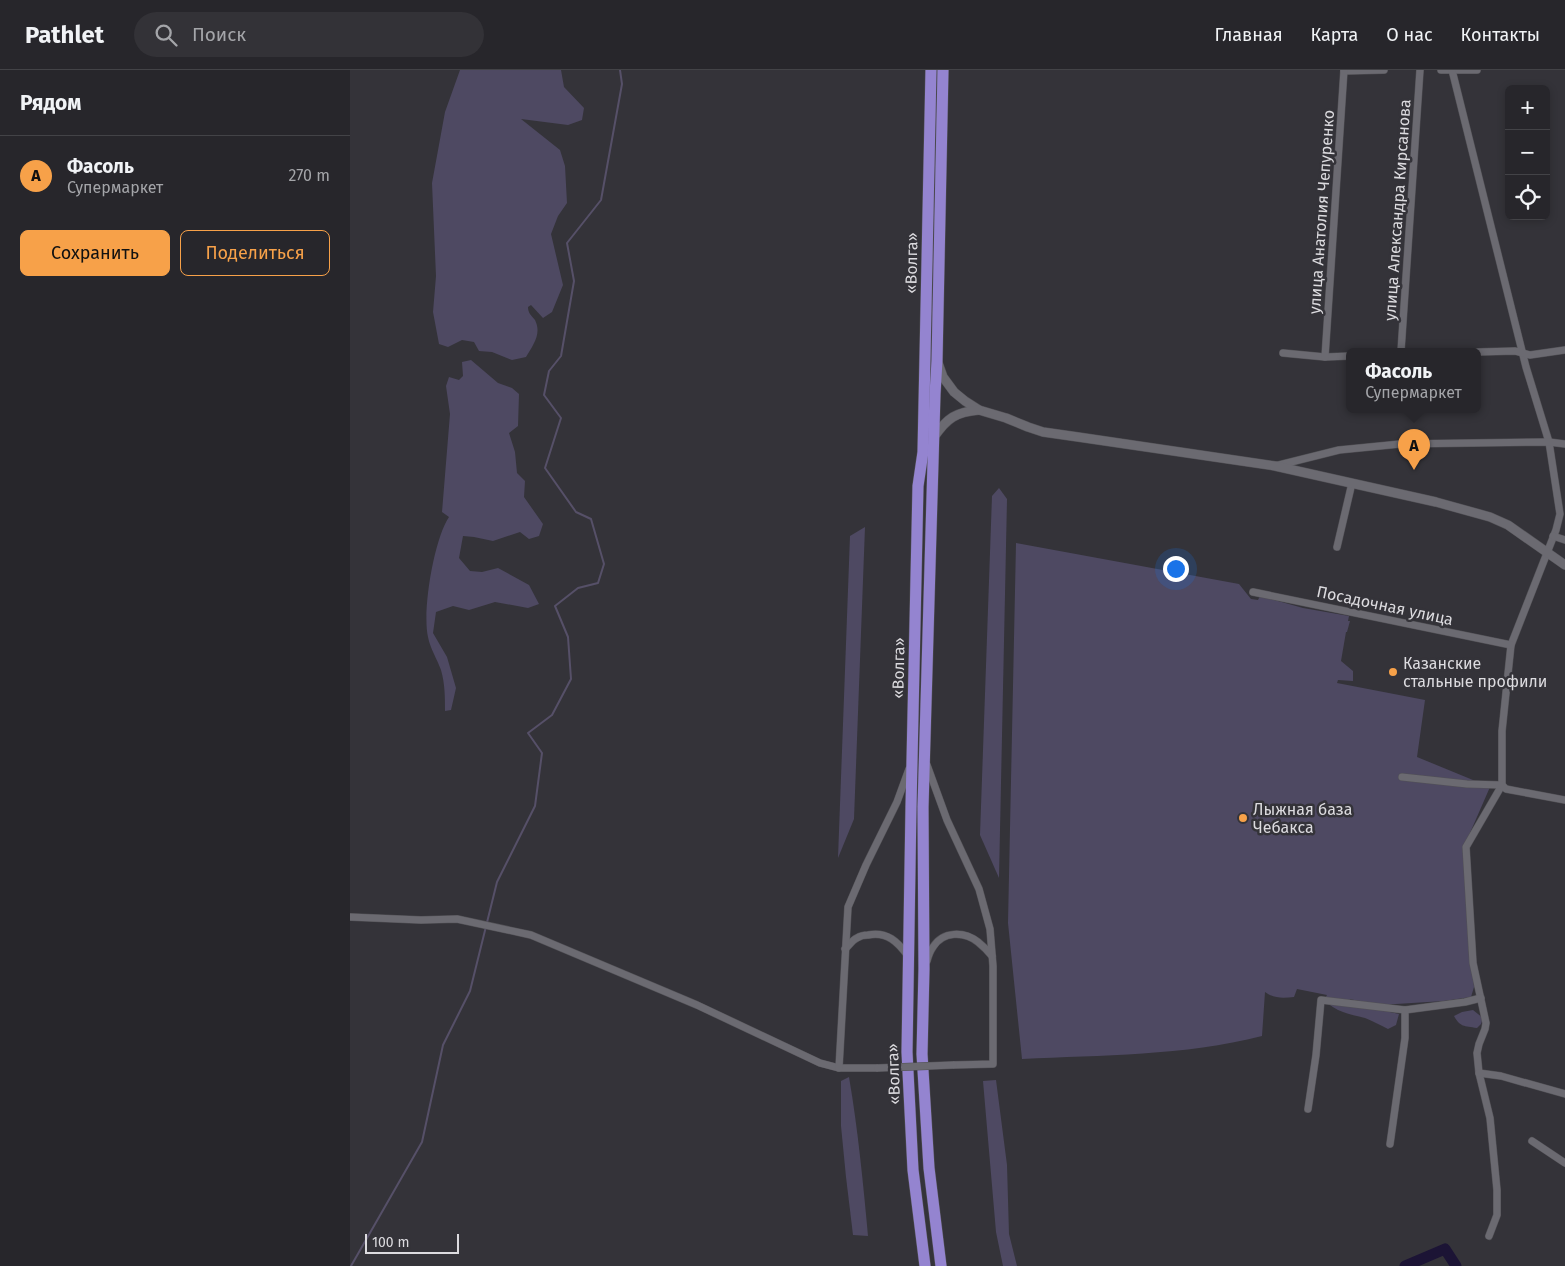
<!DOCTYPE html>
<html lang="ru">
<head>
<meta charset="utf-8">
<style>
  :root { --surface:#27262b; --page:#333237; --text:#f1f3f6; --muted:#a4a5a9; --line:#434347; --accent:#f7a149 }
  body { margin:0; font-family:"Fira Sans",sans-serif; background:var(--page); color:var(--text) }
  .controls { position:absolute; right:15px; top:15px; display:grid; overflow:hidden; border-radius:8px; box-shadow:0 2px 8px #0003 }
  .controls button { width:45px; height:45px; display:grid; place-items:center; padding:0; border:0; border-bottom:1px solid var(--line); background:var(--surface); color:var(--text); font:25px sans-serif }
  .scale { position:absolute; left:15px; bottom:12px; width:94px; box-sizing:border-box; padding-left:5px; border:2px solid #dcdbdf; border-top:0; font-size:14px; line-height:18px; white-space:nowrap; color:#dcdbdf; -webkit-text-stroke:4px #343339; paint-order:stroke }
  .you { position:absolute; left:825px; top:498px; width:18px; height:18px; margin:-12px; border:4px solid #fff; border-radius:50%; background:#1a73e8; box-shadow:0 0 0 8px #1a73e833 }
  .badge { display:grid; place-items:center; width:32px; height:32px; border-radius:50%; background:var(--accent); color:#111; font-size:16px; font-weight:700 }
  .pin { position:absolute; translate:-50% -41px; filter:drop-shadow(0 1px 2px #0008) }
  .pin::after { content:''; position:absolute; top:26px; width:18px; height:15px; background:inherit; clip-path:polygon(0 0,100% 0,50% 100%) }
  .popup { position:absolute; left:996px; top:278px; width:135px; height:65px; box-sizing:border-box; display:grid; place-content:center; border-radius:8px; background:var(--surface); filter:drop-shadow(0 1px 4px #0005); font-size:16px; white-space:nowrap; color:var(--muted) }
  .popup b { font-size:19px; color:var(--text) }
  .popup::after { content:''; position:absolute; left:50%; top:100%; margin-left:-10px; border:10px solid transparent; border-top-color:var(--surface) }
  .list { margin:0; padding:0; list-style:none }
  h2 { display:flex; justify-content:space-between; align-items:center; height:65px; margin:0; padding:0 20px; font-size:21px }
  h2 small { font-size:16px; font-weight:400; color:var(--muted) }
  .list li { display:grid; grid-template-columns:32px 1fr auto; gap:15px; align-items:center; box-sizing:border-box; height:80px; padding:0 20px; border-top:1px solid var(--line) }
  .list b { display:block; font-size:19px; white-space:nowrap }
  .list p { margin:0; font-size:16px; white-space:nowrap; color:var(--muted) }
  .list em { font-size:16px; font-style:normal; color:var(--muted) }
  .actions { display:flex; gap:10px; padding:15px 20px }
  .actions a { flex:1; padding:11px 0; border:1px solid var(--accent); border-radius:8px; text-align:center; font-size:18px; color:var(--accent) }
  .actions .main { background:var(--accent); color:#111 }
  .icon { flex:none; width:28px; height:28px; fill:none; stroke:currentColor; stroke-width:2; stroke-linecap:round; stroke-linejoin:round }
  .map { position:relative; flex:none; width:1215px; height:1196px; overflow:hidden }
  header { display:flex; align-items:center; gap:30px; box-sizing:border-box; height:70px; padding:0 25px; background:var(--surface); border-bottom:1px solid var(--line) }
  header strong { font-size:24px }
  nav { display:flex; gap:28px; margin-inline-start:auto; font-size:18px }
  .search { width:350px; height:45px; background:var(--page); display:flex; align-items:center; gap:12px; box-sizing:border-box; padding:0 18px; border-radius:28px; color:var(--muted); font-size:19px }
  main { display:flex }
  aside { flex:1; background:var(--surface) }
  .map>svg:first-child { display:block }
</style>
</head>
<body>
<header>
<strong>Pathlet</strong>
<div class="search"><svg class="icon" aria-label="search" viewBox="0 0 24 24"><circle cx="10" cy="10" r="6"/><path d="M15 15l6 6"/></svg>Поиск</div>
<nav><a>Главная</a><a>Карта</a><a>О нас</a><a>Контакты</a></nav>
</header>
<main>
<aside>
<h2>Рядом<small></small></h2>
<ul class="list">
<li><span class="badge">A</span><div><b>Фасоль</b><p>Супермаркет</p></div><em>270 m</em></li>
</ul>
<div class="actions"><a class="main">Сохранить</a><a>Поделиться</a></div>
</aside>
<div class="map">
<svg width="1215" height="1196" viewBox="0 0 1215 1196">
  <rect width="100%" height="100%" fill="#343339"/>
  <g fill="#4e4962">
    <path d="M110,0H211L214,17L234,38L232,50L218,55L171,49L210,80L215,96L217,133L208,146L201,164L213,215L202,242L193,248L181,235L178,237C178,243 181,245 185,250C192,264 183,275 176,287L162,290L142,282L129,281L124,272L112,270L98,277L89,274L83,242L86,206L82,113L95,42Z"/>
    <path d="M121,290L148,313L162,318L169,324L168,356L159,363L165,382L167,403L175,411L174,427L193,454L189,466L179,469L170,462L143,471L124,467L113,466L109,488L120,501L132,502L148,498L179,515L189,534L178,538L145,532L119,540L103,536L86,542L83,563L97,587L106,618L101,640L95,641C95,627 95,614 91,600C87,589 80,578 78,567C72,541 84,469 99,447L92,442L100,344L96,316L99,307L109,310L113,306L112,292Z"/>
    <polygon points="649,418 657,429 649,808 630,765 642,426"/>
    <polygon points="515,457 504,749 488,788 500,466"/>
    <path d="M666,473L889,514L901,529L908,530L910,526L953,538L999,546L998,551H1000L997,562H996L991,591L1003,601V611L988,610L987,613L1075,630L1067,687L1140,717L1113,779L1124,917L1121,927L1094,931L1030,935L999,929L1008,935L1049,944L1046,955L1038,959C1030,955 1023,951 1015,948C999,944 986,942 974,930L977,925L947,919L944,927C934,928 924,929 915,922L912,966C834,986 752,985 672,989L658,853Z"/>
    <path d="M1123,940L1133,948L1131,954L1127,958C1114,956 1110,957 1104,946L1112,942Z"/>
    <path d="M499,1007C508,1060 513,1112 518,1166L503,1165L496,1107L491,1056V1011Z"/>
    <polygon points="646,1010 657,1095 659,1164 667,1196 653,1196 646,1162 633,1011"/>
  </g>
  <g fill="none" stroke-linecap="round" stroke-linejoin="round">
    <polyline stroke="#565068" stroke-width="2" points="1,1196 72,1072 93,975 120,921 147,812 185,736 192,683 178,663 202,645 221,609 218,567 205,536 228,518 248,513 254,494 241,449 226,442 195,398 211,348 194,325 199,301 211,286 224,211 217,173 251,130 272,14 270,0"/>
    <polyline stroke="#1c1435" stroke-width="11" points="1055,1196 1095,1179 1106,1196"/>
    <g stroke="#525156" stroke-width="8">
      <g id="minor">
        <polyline points="1091,0 1127,0"/>
        <polyline points="1102,0 1176,297 1199,372 1210,444 1206,460 1161,575 1152,661 1152,715 1116,777 1123,893 1136,953 1135,959 1129,974 1127,983 1129,1003 1140,1048 1147,1120 1147,1145 1139,1166"/>
        <polyline points="994,1 1034,0"/>
        <polyline points="1051,281 1070,0"/>
        <polyline points="1128,282 1165,281 1180,285 1215,280"/>
        <polyline points="933,283 975,287 1000,286"/>
        <polyline points="975,287 994,0"/>
        <polyline points="925,396 989,380 1050,374 1199,372 1215,374"/>
        <polyline points="1203,466 1215,470"/>
        <polyline points="987,477 1002,413"/>
        <polyline points="903,522 1161,575"/>
        <polyline points="577,695 597,750 629,819 640,859 643,896 643,994 603,995"/>
        <polyline points="1052,707 1117,714 1152,715 1156,719 1215,730"/>
        <polyline points="0,847 71,850 107,849 181,865 347,935 470,993 489,998 528,998"/>
        <path d="M495,879C499,876 502,870 507,868C510,866 515,865 518,865C537,861 548,872 558,886"/>
        <path d="M577,891C578,887 580,881 583,877C593,861 614,861 628,872C633,876 638,881 642,886"/>
        <polyline points="489,998 498,837 516,795 547,732 559,699"/>
        <polyline points="1129,1003 1151,1006 1215,1024"/>
        <polyline points="958,1039 966,985 971,930 1055,940 1115,932 1131,928"/>
        <polyline points="1182,1071 1215,1093"/>
        <polyline points="1040,1074 1055,968 1055,940"/>
      </g>
    </g>
    <g stroke="#525156" stroke-width="10">
      <g id="tertiary">
        <polyline points="588,293 593,307 604,322 615,331 629,340 656,348 678,357 693,362 728,367 925,396 1086,432 1140,447 1158,455 1215,495"/>
        <path d="M584,367C597,348 606,342 629,340"/>
      </g>
    </g>
    <g stroke="#525156" stroke-width="12">
      <g id="trunk">
        <polyline points="575,1196 563,1100 557,982 561,737 568,416 573,382 581,0"/>
        <polyline points="591,1196 579,1098 572,984 574,899 573,737 585,324 587,291 593,0"/>
      </g>
    </g>
    <use href="#minor" stroke="#6b6a71" stroke-width="7"/>
    <use href="#tertiary" stroke="#6b6a71" stroke-width="9"/>
    <use href="#trunk" stroke="#9484d0" stroke-width="11"/>
    <g stroke="#525156" stroke-width="8" stroke-linecap="butt">
      <polyline id="minor-bridge" points="528,998 603,995"/>
    </g>
    <use href="#minor-bridge" stroke="#6b6a71" stroke-width="7"/>
  </g>
  <g fill="#f7a149" stroke="#343339" stroke-width="2">
    <circle cx="1043" cy="602" r="5"/>
    <circle cx="893" cy="748" r="5"/>
  </g>
  <g text-anchor="middle" stroke-width="5" stroke-linejoin="round" paint-order="stroke">
    <g font-size="16" fill="#dcdbdf" stroke="#343339">
      <text transform="translate(1047 140) rotate(-86)" y="6">улица Александра Кирсанова</text>
      <text transform="translate(971 142) rotate(-86)" y="6">улица Анатолия Чепуренко</text>
      <text transform="translate(561 193) rotate(-89)" y="6">«Волга»</text>
      <text transform="translate(1035 535) rotate(12)" y="6">Посадочная улица</text>
      <text transform="translate(548 598) rotate(-89)" y="6">«Волга»</text>
      <text transform="translate(543 1004) rotate(-92)" y="6">«Волга»</text>
    </g>
    <g font-size="16" fill="#dcdbdf" stroke="#343339" text-anchor="start">
      <text x="1053" y="599">Казанские<tspan x="1053" dy="18">стальные профили</tspan></text>
      <text x="903" y="745">Лыжная база<tspan x="903" dy="18">Чебакса</tspan></text>
    </g>
  </g>
</svg>
<div class="controls">
<button>+</button>
<button>−</button>
<button><svg class="icon" aria-label="locate" viewBox="0 0 24 24"><circle cx="12" cy="12" r="6"/><path d="M12 2v4M12 18v4M2 12h4M18 12h4"/></svg></button>
</div>
<div class="scale">100 m</div>
<div class="you"></div>
<div class="pin badge" style="left:1064px;top:400px">A</div>
<div class="popup"><b>Фасоль</b>Супермаркет</div>
</div>
</main>
</body>
</html>
